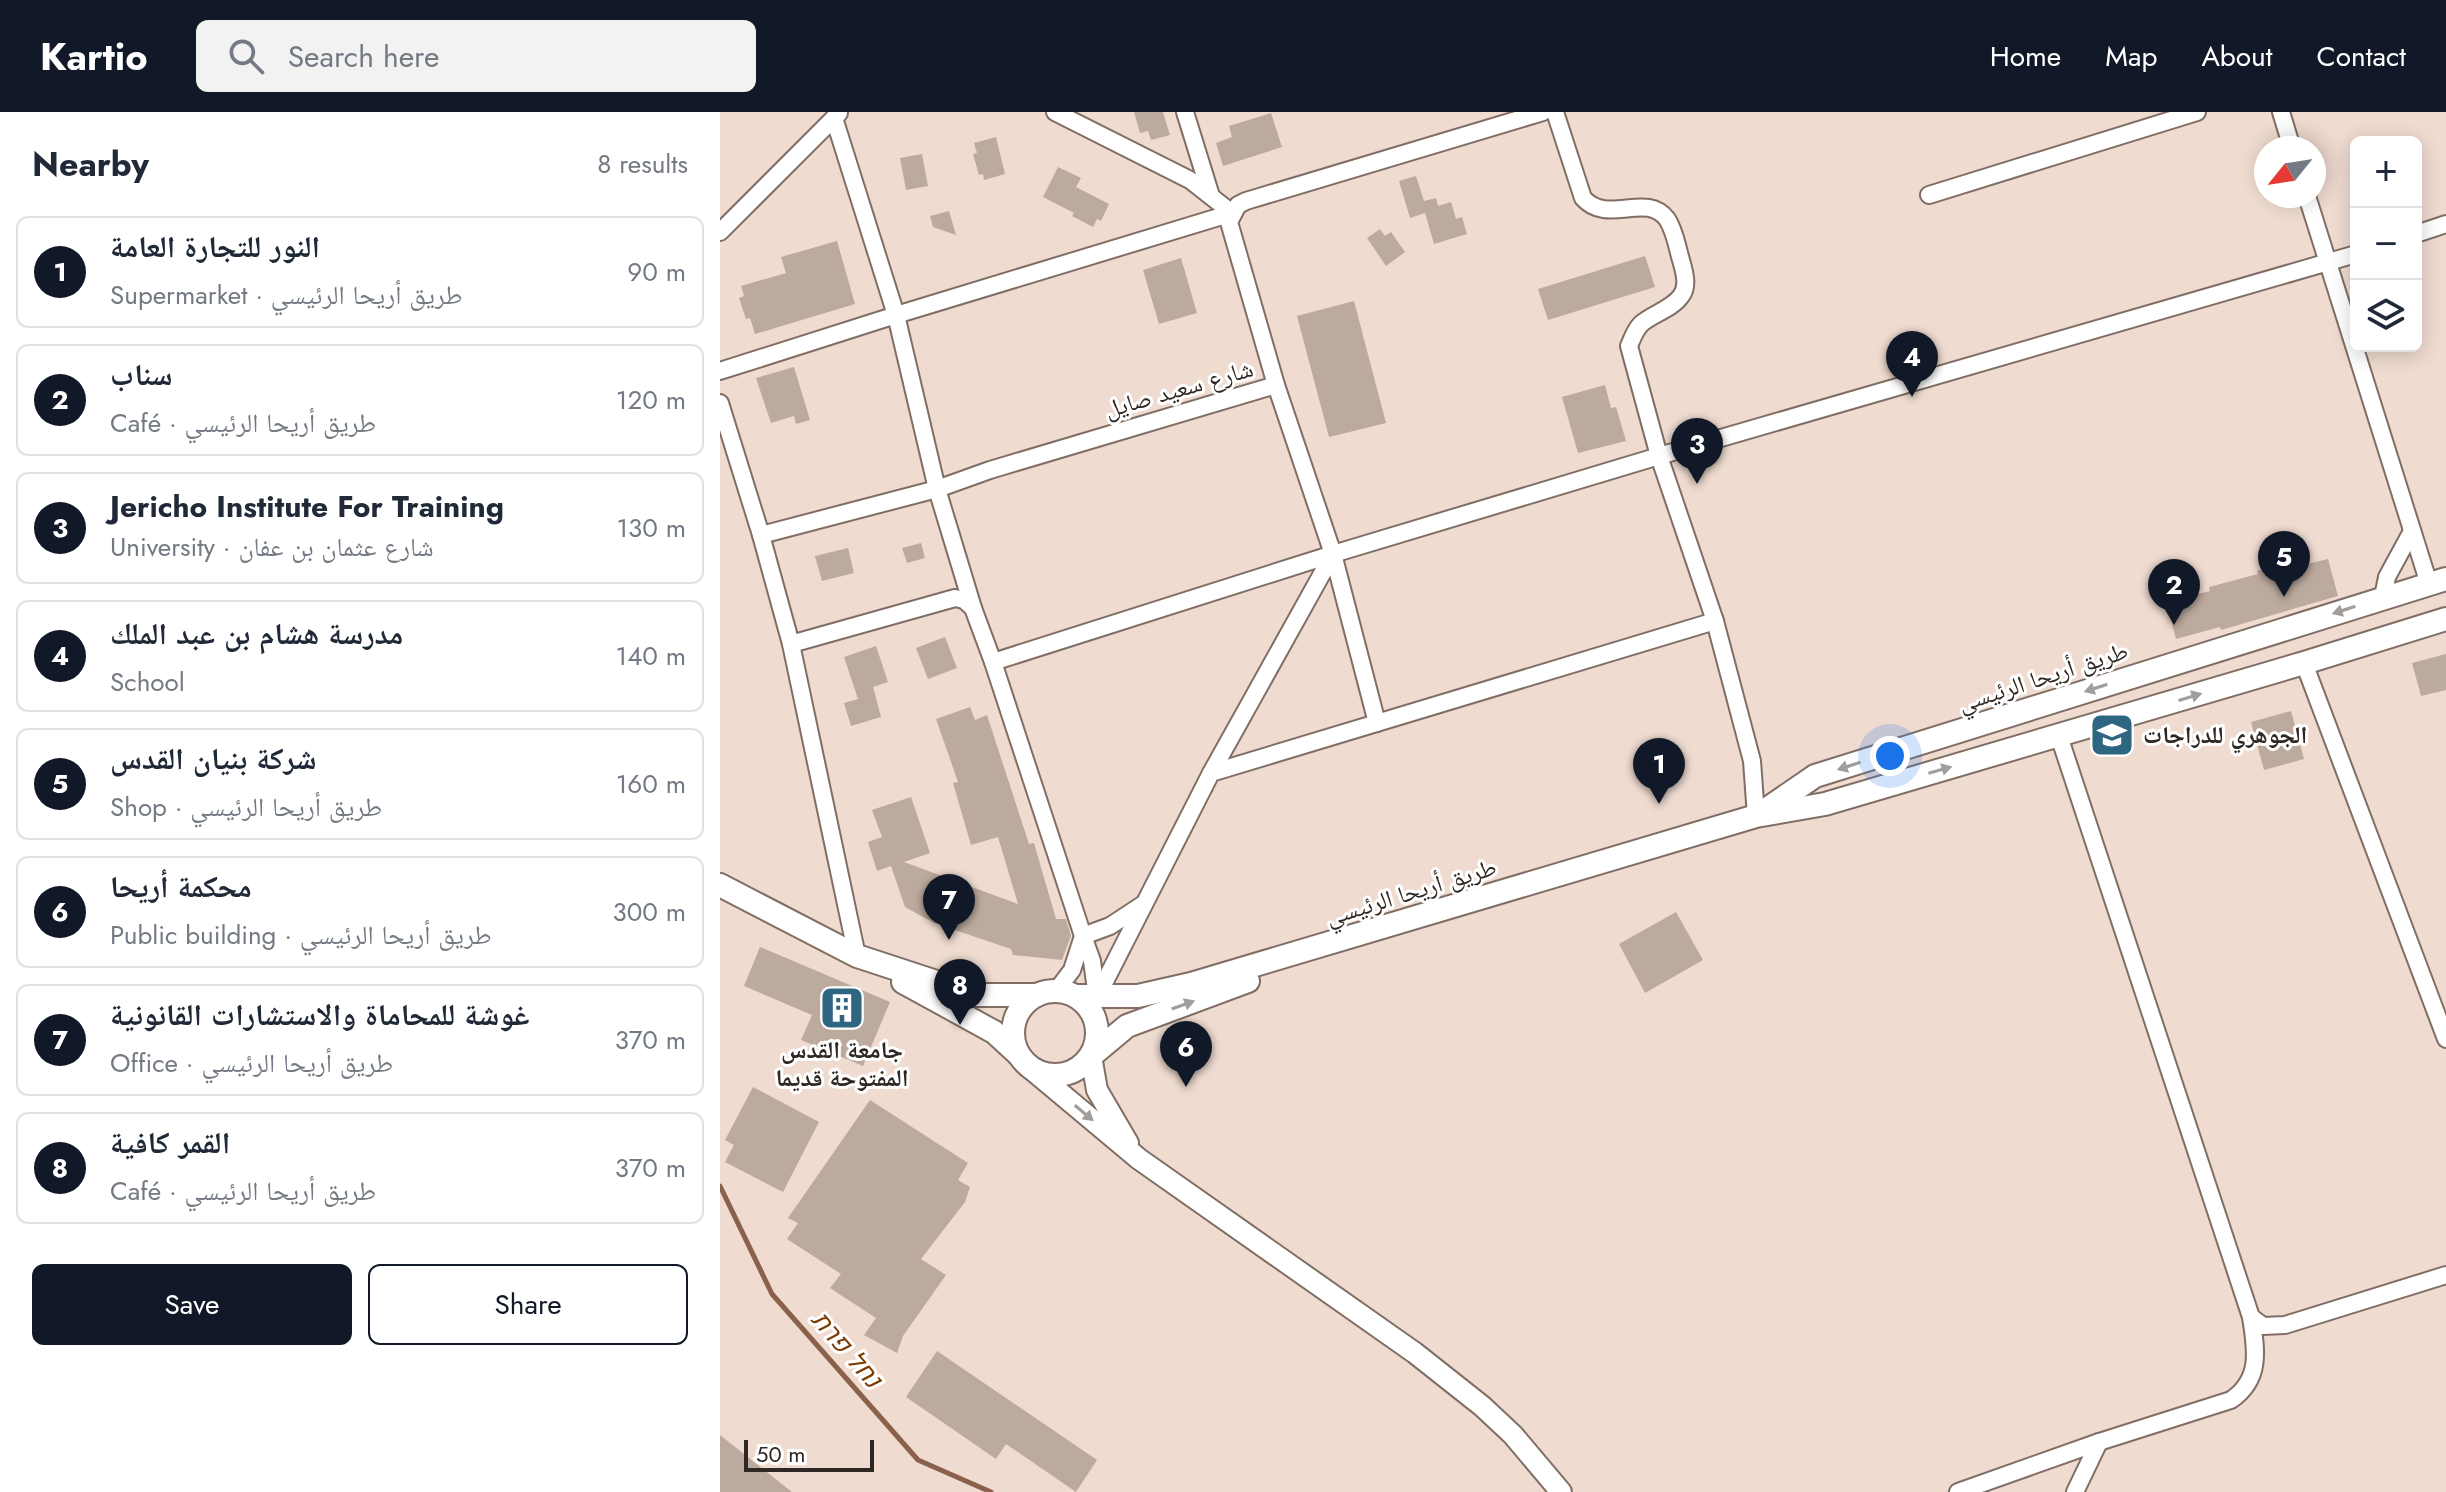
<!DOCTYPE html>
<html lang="en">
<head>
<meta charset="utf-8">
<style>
  :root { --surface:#fff; --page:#f2f2f3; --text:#1f2937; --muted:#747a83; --line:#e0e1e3; --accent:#111827 }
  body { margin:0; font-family:Jost,"Noto Naskh Arabic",Heebo,sans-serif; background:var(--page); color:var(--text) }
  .controls { position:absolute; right:24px; top:24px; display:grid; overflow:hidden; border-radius:12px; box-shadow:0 4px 20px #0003 }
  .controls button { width:72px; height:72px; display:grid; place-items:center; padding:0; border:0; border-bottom:2px solid var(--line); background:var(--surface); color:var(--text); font:40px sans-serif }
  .compass { position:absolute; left:1534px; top:24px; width:72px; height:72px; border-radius:50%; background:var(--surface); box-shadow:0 4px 20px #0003; rotate:240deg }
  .scale { position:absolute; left:24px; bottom:20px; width:130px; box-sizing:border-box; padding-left:8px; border:4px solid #2e2723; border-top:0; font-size:22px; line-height:28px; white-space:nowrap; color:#2e2723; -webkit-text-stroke:6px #fff; paint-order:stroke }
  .you { position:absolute; left:1170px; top:644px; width:28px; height:28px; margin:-20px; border:6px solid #fff; border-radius:50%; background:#1a73e8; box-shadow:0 0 0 12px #1a73e833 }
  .badge { display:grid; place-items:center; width:52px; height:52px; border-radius:50%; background:var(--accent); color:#fff; font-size:26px; font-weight:700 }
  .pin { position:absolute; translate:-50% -66px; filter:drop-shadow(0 2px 4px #0008) }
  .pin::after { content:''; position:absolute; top:42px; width:28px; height:24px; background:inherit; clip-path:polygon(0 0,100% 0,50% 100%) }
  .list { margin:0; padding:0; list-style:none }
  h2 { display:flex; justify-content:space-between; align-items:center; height:104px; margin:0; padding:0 32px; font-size:34px }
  h2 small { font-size:26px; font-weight:400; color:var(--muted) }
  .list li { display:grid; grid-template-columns:52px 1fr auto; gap:24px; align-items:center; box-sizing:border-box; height:112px; margin:0 16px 16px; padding:0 16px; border:2px solid var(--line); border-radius:12px }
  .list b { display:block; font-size:30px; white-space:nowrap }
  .list p { margin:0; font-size:26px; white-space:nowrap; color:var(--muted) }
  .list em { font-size:26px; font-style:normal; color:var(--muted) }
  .actions { display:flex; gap:16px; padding:24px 32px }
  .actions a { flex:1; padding:18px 0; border:2px solid var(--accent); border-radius:12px; text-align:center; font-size:28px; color:var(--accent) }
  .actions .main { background:var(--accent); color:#fff }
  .icon { flex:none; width:44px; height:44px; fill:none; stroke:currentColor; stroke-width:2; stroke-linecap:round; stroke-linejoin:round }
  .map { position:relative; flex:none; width:1726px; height:1380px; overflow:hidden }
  header { display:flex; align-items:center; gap:48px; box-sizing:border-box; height:112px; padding:0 40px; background:var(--accent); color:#fff }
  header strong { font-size:38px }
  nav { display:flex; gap:44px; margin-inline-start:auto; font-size:28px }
  .search { width:560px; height:72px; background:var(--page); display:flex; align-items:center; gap:20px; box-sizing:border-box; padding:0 28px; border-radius:12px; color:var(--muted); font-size:30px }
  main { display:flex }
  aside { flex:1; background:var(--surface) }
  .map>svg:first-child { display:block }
</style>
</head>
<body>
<header>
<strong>Kartio</strong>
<div class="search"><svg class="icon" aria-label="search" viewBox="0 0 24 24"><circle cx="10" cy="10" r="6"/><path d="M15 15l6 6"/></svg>Search here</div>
<nav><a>Home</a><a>Map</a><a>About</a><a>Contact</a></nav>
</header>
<main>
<aside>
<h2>Nearby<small>8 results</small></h2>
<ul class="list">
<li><span class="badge">1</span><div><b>النور للتجارة العامة</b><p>Supermarket · طريق أريحا الرئيسي</p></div><em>90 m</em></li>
<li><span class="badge">2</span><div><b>سناب</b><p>Café · طريق أريحا الرئيسي</p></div><em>120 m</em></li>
<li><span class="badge">3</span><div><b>Jericho Institute For Training</b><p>University · شارع عثمان بن عفان</p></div><em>130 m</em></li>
<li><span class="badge">4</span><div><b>مدرسة هشام بن عبد الملك</b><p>School</p></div><em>140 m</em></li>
<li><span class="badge">5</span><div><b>شركة بنيان القدس</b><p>Shop · طريق أريحا الرئيسي</p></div><em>160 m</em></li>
<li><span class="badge">6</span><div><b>محكمة أريحا</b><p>Public building · طريق أريحا الرئيسي</p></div><em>300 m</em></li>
<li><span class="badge">7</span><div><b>غوشة للمحاماة والاستشارات القانونية</b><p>Office · طريق أريحا الرئيسي</p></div><em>370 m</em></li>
<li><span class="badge">8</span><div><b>القمر كافية</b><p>Café · طريق أريحا الرئيسي</p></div><em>370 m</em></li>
</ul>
<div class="actions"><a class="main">Save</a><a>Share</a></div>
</aside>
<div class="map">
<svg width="1726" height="1380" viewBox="0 0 1726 1380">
  <rect width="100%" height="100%" fill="#efdbd0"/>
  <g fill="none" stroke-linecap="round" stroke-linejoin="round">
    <polyline stroke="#8a624b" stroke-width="5" points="0,1074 52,1182 198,1348 271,1380"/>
  </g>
  <g fill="#bdaa9f">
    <polygon points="414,0 443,0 450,23 431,28 428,19 420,21"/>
    <polygon points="551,1 562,35 503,54 496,31 512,25 509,14"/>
    <polygon points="276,25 285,62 264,68 263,62 259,63 253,42 257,41 254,31"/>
    <polygon points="202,42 208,74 186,78 180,46"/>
    <polygon points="338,55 361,66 356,75 389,92 381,109 377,107 373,115 352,104 354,101 323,85"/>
    <polygon points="696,64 704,89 716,86 718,94 731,90 736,107 742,105 747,122 714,132 705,101 690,106 679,69"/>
    <polygon points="229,99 236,123 213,115 210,104"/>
    <polygon points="660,117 665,124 671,120 685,140 666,154 647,126"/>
    <polygon points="117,129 135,192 35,222 30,206 26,207 19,186 24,184 21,174 66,161 61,145"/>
    <polygon points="925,144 935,175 828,208 818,177"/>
    <polygon points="461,146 477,201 439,212 423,158"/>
    <polygon points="634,189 666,311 609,325 577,204"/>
    <polygon points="74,255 90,308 76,312 74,304 51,311 36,266"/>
    <polygon points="885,273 891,296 896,295 906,329 858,341 842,285"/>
    <polygon points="201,431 205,446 187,451 182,436"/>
    <polygon points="128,436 134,461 102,469 95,444"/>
    <polygon points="1608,447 1618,484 1501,518 1500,515 1456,527 1446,490 1490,479 1489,475 1538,462 1537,459 1568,450 1570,456"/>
    <polygon points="225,525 237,556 208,567 196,536"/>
    <polygon points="156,534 168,570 153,575 161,605 131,614 124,591 138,587 124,545"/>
    <polygon points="1726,542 1726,578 1701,584 1692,551"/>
    <polygon points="250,595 255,608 267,603 309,732 314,731 336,807 346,807 351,824 342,848 293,843 291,837 214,811 185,795 171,754 157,759 148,730 162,725 152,698 191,685 210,741 184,750 298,792 278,725 251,733 233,671 238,670 216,607"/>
    <polygon points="1571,599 1584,647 1544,658 1531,610"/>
    <polygon points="956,800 983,848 925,881 899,832"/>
    <polygon points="40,835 170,890 143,954 81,928 92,903 24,874"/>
    <polygon points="33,975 99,1010 63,1080 5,1050 14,1033 5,1028"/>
    <polygon points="150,988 248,1051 238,1068 250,1075 245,1090 201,1147 226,1163 183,1224 177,1241 144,1223 156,1206 110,1176 121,1162 67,1127 78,1111 68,1106"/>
    <polygon points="217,1239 377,1348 356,1380 286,1332 276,1347 186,1285"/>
    <polygon points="0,1323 72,1380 0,1380"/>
  </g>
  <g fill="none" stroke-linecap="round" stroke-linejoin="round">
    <g stroke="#806e64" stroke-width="20">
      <g id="minor">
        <polyline points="335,0 470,68 512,101"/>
        <polyline points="465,0 491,84"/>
        <path d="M835,0L863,86C888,114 926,79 947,107C955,119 957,135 961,148C964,159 969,174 961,184C952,197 932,202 921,212C915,218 912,227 909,234L939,344L995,509L1032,649L1036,704"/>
        <polyline points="1561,0 1572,36"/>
        <polyline points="114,6 176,203 217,377 253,496"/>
        <polyline points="1209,83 1477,0"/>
        <polyline points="1587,84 1709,472"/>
        <polyline points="0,120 119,1"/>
        <polyline points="1696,122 1726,112"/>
        <polyline points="0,259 176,203 512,101"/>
        <polyline points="556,273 509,110 518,93 526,89 823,0"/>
        <polyline points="0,291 41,423 217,377 270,358 556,273 613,442 273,550"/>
        <polyline points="41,423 71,532 137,844"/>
        <polyline points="613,442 657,611"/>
        <polyline points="1663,485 1667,465 1692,419"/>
        <polyline points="71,532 235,486 244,488 253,496 273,550 363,824 352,858 336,879"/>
        <polyline points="1584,551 1726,927"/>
        <polyline points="1339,624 1531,1205 1543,1214 1565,1213 1726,1163"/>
        <polyline points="491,661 613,442 939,344 1636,142"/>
        <polyline points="377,885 491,661 995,509"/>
        <polyline points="377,885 372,849 363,824 390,814 422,793"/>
        <path d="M1238,1380L1379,1330L1511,1288C1542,1267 1536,1237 1531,1205"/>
        <polyline points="1355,1380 1379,1330"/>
      </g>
    </g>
    <g stroke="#806e64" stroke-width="24">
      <g id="tertiary">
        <polyline points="371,944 377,978 408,1031"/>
        <polyline points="309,955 419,1047 695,1241 762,1294 793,1323 841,1380"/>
      </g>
    </g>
    <g stroke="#806e64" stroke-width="26">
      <g id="secondary">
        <polyline points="1044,699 1095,664 1726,467"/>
        <polyline points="0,773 137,844 256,883 317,883"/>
        <polyline points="183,870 274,920 299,943"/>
        <circle cx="335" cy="921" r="42"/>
        <polyline points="357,884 418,884 471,872 1036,704 1105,692 1584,551 1726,507"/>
        <polyline points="371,944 407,914 528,869"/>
      </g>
    </g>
    <use href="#minor" stroke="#fff" stroke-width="16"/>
    <use href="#tertiary" stroke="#fff" stroke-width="20"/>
    <use href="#secondary" stroke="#fff" stroke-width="22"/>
  </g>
  <defs><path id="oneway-solid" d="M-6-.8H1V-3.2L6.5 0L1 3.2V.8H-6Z" transform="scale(2)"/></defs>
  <g fill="#a19e9c">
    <use href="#oneway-solid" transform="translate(1624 498) rotate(162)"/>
    <use href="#oneway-solid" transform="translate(1376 576) rotate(162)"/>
    <use href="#oneway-solid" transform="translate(1470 585) rotate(-17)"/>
    <use href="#oneway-solid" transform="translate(1129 654) rotate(162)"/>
    <use href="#oneway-solid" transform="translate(1220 658) rotate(-16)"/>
    <use href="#oneway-solid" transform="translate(463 893) rotate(-20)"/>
    <use href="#oneway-solid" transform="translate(364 1001) rotate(40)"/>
  </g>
  <defs>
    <g id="school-square" transform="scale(2.3)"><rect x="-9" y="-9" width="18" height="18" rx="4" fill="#2e6580" stroke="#fff"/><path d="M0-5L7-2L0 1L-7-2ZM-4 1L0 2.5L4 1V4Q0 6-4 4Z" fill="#fff"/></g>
    <g id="building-square" transform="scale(2.3)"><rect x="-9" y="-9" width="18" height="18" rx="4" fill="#2e6580" stroke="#fff"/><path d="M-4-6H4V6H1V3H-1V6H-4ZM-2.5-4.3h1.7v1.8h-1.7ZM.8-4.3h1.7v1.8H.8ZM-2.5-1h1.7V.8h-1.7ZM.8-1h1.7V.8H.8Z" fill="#fff"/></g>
  </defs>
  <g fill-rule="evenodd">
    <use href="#school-square" x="1392" y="623"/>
    <use href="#building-square" x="122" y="896"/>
  </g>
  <g text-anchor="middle" stroke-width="6" stroke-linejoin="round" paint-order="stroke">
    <g font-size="24" fill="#2e2723" stroke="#fff">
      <text transform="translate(459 277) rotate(-16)" y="8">شارع سعيد صايل</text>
      <text transform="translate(1323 565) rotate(-18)" y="8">طريق أريحا الرئيسي</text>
      <text transform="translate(691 780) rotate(-17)" y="8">طريق أريحا الرئيسي</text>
    </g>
    <g font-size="24" font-weight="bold" fill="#2e2723" stroke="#fff" text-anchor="start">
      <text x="1423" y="631">الجوهري للدراجات</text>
      <text x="122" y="946" text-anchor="middle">جامعة القدس<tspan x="122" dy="28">المفتوحة قديما</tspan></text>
    </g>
    <g font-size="26" font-style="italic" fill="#7d3a00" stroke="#fff">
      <text transform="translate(127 1237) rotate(49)" y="9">נחל פרת</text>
    </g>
  </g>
</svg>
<div class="controls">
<button>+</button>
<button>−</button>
<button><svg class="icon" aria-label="layers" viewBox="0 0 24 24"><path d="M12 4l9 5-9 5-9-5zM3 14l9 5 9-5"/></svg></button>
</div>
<svg class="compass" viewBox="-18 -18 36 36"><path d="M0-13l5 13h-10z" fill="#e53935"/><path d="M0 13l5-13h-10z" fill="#747a83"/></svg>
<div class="scale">50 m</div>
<div class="you"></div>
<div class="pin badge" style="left:939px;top:692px">1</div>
<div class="pin badge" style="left:1454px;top:513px">2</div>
<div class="pin badge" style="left:977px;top:372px">3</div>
<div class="pin badge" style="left:1192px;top:285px">4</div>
<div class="pin badge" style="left:1564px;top:485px">5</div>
<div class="pin badge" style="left:466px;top:975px">6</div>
<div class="pin badge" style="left:229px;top:828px">7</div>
<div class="pin badge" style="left:240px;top:913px">8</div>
</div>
</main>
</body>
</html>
